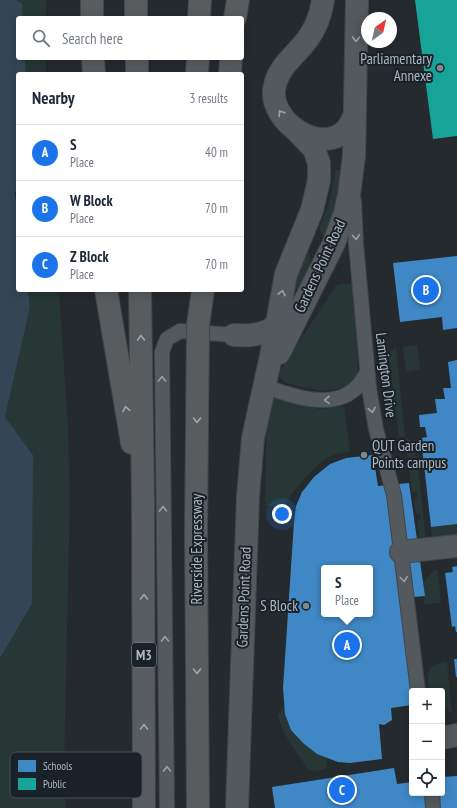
<!DOCTYPE html>
<html lang="en">
<head>
<meta charset="utf-8">
<style>
  :root { --surface:#fff; --page:#f6f6f7; --text:#1f2937; --muted:#747a83; --line:#e0e1e3; --accent:#1a73e8 }
  body { margin:0; font-family:"PT Sans Narrow",sans-serif; background:var(--page); color:var(--text) }
  .controls { position:absolute; right:12px; bottom:12px; display:grid; overflow:hidden; border-radius:4px; box-shadow:0 2px 10px #0003 }
  .controls button { width:36px; height:36px; display:grid; place-items:center; padding:0; border:0; border-bottom:1px solid var(--line); background:var(--surface); color:var(--text); font:20px sans-serif }
  .compass { position:absolute; left:361px; top:12px; width:36px; height:36px; border-radius:50%; background:var(--surface); box-shadow:0 2px 10px #0003; rotate:34deg }
  .you { position:absolute; left:282px; top:514px; width:14px; height:14px; margin:-10px; border:3px solid #fff; border-radius:50%; background:#1a73e8; box-shadow:0 0 0 6px #1a73e833 }
  .badge { display:grid; place-items:center; width:26px; height:26px; border-radius:50%; background:var(--accent); color:#fff; font-size:13px; font-weight:700 }
  .pin { position:absolute; translate:-50% -50%; border:2px solid #fff; box-shadow:0 1px 4px #0006 }
  .popup { position:absolute; left:321px; top:565px; width:52px; height:52px; box-sizing:border-box; display:grid; place-content:center; border-radius:4px; background:var(--surface); filter:drop-shadow(0 1px 3px #0005); font-size:13px; white-space:nowrap; color:var(--muted) }
  .popup b { font-size:15px; color:var(--text) }
  .popup::after { content:''; position:absolute; left:50%; top:100%; margin-left:-8px; border:8px solid transparent; border-top-color:var(--surface) }
  .list { margin:0; padding:0; list-style:none }
  h2 { display:flex; justify-content:space-between; align-items:center; height:52px; margin:0; padding:0 16px; font-size:17px }
  h2 small { font-size:13px; font-weight:400; color:var(--muted) }
  .list li { display:grid; grid-template-columns:26px 1fr auto; gap:12px; align-items:center; box-sizing:border-box; height:56px; padding:0 16px; border-top:1px solid var(--line) }
  .list b { display:block; font-size:15px; white-space:nowrap }
  .list p { margin:0; font-size:13px; white-space:nowrap; color:var(--muted) }
  .list em { font-size:13px; font-style:normal; color:var(--muted) }
  .icon { flex:none; width:22px; height:22px; fill:none; stroke:currentColor; stroke-width:2; stroke-linecap:round; stroke-linejoin:round }
  .map { position:relative; flex:none; width:457px; height:808px; overflow:hidden }
  .search { position:absolute; background:var(--surface); box-shadow:0 2px 10px #0003; left:16px; top:16px; width:228px; height:44px; display:flex; align-items:center; gap:10px; box-sizing:border-box; padding:0 14px; border-radius:4px; color:var(--muted); font-size:15px }
  .panel { position:absolute; background:var(--surface); box-shadow:0 2px 10px #0003; left:16px; top:72px; width:228px; height:220px; border-radius:4px }
  .map>svg:first-child { display:block }
</style>
</head>
<body>
<div class="map">
<svg width="457" height="808" viewBox="0 0 457 808">
  <rect width="100%" height="100%" fill="#252a2f"/>
  <g fill="#263735">
    <polygon points="16,0 46,0 46,18 23,18 22,4"/>
    <polygon points="25,58 46,58 46,74 26,74"/>
    <polygon points="336,170 342,170 339,198 325,240 319,229 329,203"/>
    <path d="M308,251C315,263 304,284 300,296C291,282 299,267 305,254Z"/>
    <polygon points="343,284 351,284 356,289 358,373 352,384 339,389 321,391 286,383 279,375 279,372 332,292 337,285"/>
    <polygon points="28,290 59,290 68,429 70,497 64,768 66,808 0,808 0,658 32,604 33,455 5,417 30,307"/>
    <polygon points="417,345 420,369 406,372 403,347"/>
    <polygon points="396,347 405,437 413,442 415,456 417,456 426,540 423,540 423,537 419,537 417,520 421,519 420,514 416,514 414,499 417,498 417,492 412,492 405,437 399,437 389,358 391,352"/>
    <path d="M267,396L319,409L344,406L350,451C344,453 335,454 329,457C310,469 296,487 284,506H265Z"/>
    <polygon points="457,524 457,537 432,539 431,527"/>
    <polygon points="435,569 438,571 441,603 424,604 422,584"/>
    <path d="M447,662L452,713L442,706V691H430C425,672 427,665 447,662Z"/>
    <path d="M284,707L291,730L327,758L326,769L313,771L308,769C297,752 282,735 278,715Z"/>
  </g>
  <polygon fill="#344655" points="0,0 16,0 22,4 23,18 18,18 18,58 25,58 26,74 18,74 18,186 15,193 18,218 18,290 28,290 30,307 5,417 33,455 32,604 0,658"/>
  <g fill="#3f88c5" fill-rule="evenodd">
    <polygon points="457,256 457,328 443,330 442,317 400,322 393,263"/>
    <polygon points="457,360 457,524 431,527 421,438 427,437 425,427 420,427 419,415 437,413 435,399 445,399 443,388 451,388 448,362"/>
    <path d="M373,455L378,486L409,483L425,596L401,598L412,691V705L391,708L392,720L384,725L379,724L382,759L350,763L338,762L317,754L303,743L291,730L285,714L283,688L294,522L296,506L302,492L314,477L330,464L346,458ZM324,568H370V614H324Z"/>
    <polygon points="457,566 457,632 456,632 455,626 452,627 445,573 453,572 452,567"/>
    <polygon points="454,659 457,659 457,677 456,677"/>
    <polygon points="394,768 397,784 412,782 412,793 442,793 442,777 457,776 457,808 275,808 272,787"/>
  </g>
  <polygon fill="#17a398" points="415,0 457,0 457,136 433,139"/>
  <g fill="none" stroke-linecap="round" stroke-linejoin="round">
    <g stroke="#42464a" stroke-width="16">
      <g id="service">
        <polyline points="354,201 356,244 369,388 376,429 394,495 418,691"/>
        <path d="M263,386C299,398 347,416 367,372"/>
        <polyline points="432,793 433,808"/>
        <polyline points="167,808 162,352 167,339 180,331 234,335"/>
      </g>
    </g>
    <g stroke="#42464a" stroke-width="24">
      <g id="minor">
        <path d="M323,0C321,13 317,26 309,37C297,55 277,66 274,90C271,122 319,155 345,131C350,127 352,120 355,115"/>
        <path d="M234,335C250,336 263,335 276,326"/>
        <polyline points="279,353 334,243 345,213 349,195 354,156 357,0"/>
        <polyline points="401,552 457,546"/>
        <polyline points="442,738 457,735"/>
        <polyline points="237,808 248,496 253,438 271,356 286,274 312,210 319,180 319,163 314,149 296,130"/>
      </g>
    </g>
    <g stroke="#41464b" stroke-width="24">
      <g id="motorway">
        <polyline points="92,0 92,18"/>
        <polyline points="136,0 136,18"/>
        <polyline points="199,18 200,0"/>
        <polyline points="235,18 238,0"/>
        <polyline points="93,58 94,74"/>
        <polyline points="137,58 137,74"/>
        <polyline points="197,74 198,58"/>
        <polyline points="230,74 231,58"/>
        <polyline points="106,290 132,443"/>
        <polyline points="140,290 143,503 144,808"/>
        <polyline points="198,325 203,290"/>
        <polyline points="196,534 198,808"/>
      </g>
    </g>
    <use href="#service" stroke="#54595e" stroke-width="14"/>
    <use href="#minor" stroke="#54595e" stroke-width="22"/>
    <use href="#motorway" stroke="#595c5f" stroke-width="22"/>
    <g stroke="#41464b" stroke-width="24" stroke-linecap="butt">
      <polyline id="motorway-bridge" points="196,534 198,325"/>
    </g>
    <use href="#motorway-bridge" stroke="#595c5f" stroke-width="22"/>
  </g>
  <defs><path id="oneway-chevron" d="M-2-3.5L2.5 0L-2 3.5" fill="none" stroke-width="1.6" stroke-linecap="round" stroke-linejoin="round"/></defs>
  <g stroke="#98a0a8">
    <use href="#oneway-chevron" transform="translate(356 39) rotate(91)"/>
    <use href="#oneway-chevron" transform="translate(281 113) rotate(-122)"/>
    <use href="#oneway-chevron" transform="translate(356 237) rotate(86)"/>
    <use href="#oneway-chevron" transform="translate(282 293) rotate(-78)"/>
    <use href="#oneway-chevron" transform="translate(162 379) rotate(-90)"/>
    <use href="#oneway-chevron" transform="translate(327 400) rotate(179)"/>
    <use href="#oneway-chevron" transform="translate(372 410) rotate(80)"/>
    <use href="#oneway-chevron" transform="translate(163 509) rotate(-91)"/>
    <use href="#oneway-chevron" transform="translate(404 579) rotate(83)"/>
    <use href="#oneway-chevron" transform="translate(165 639) rotate(-91)"/>
    <use href="#oneway-chevron" transform="translate(167 769) rotate(-91)"/>
  </g>
  <g stroke="#9da6ad">
    <use href="#oneway-chevron" transform="translate(141 338) rotate(-91)"/>
    <use href="#oneway-chevron" transform="translate(126 409) rotate(-101)"/>
    <use href="#oneway-chevron" transform="translate(197 420) rotate(91)"/>
    <use href="#oneway-chevron" transform="translate(144 597) rotate(-90)"/>
    <use href="#oneway-chevron" transform="translate(197 671) rotate(90)"/>
    <use href="#oneway-chevron" transform="translate(144 727) rotate(-90)"/>
  </g>
  <g fill="#7e868e" stroke="#192229" stroke-width="1.5">
    <circle cx="440" cy="68" r="4"/>
    <circle cx="364" cy="455" r="4"/>
    <circle cx="306" cy="606" r="4"/>
  </g>
  <g text-anchor="middle" stroke-width="4" stroke-linejoin="round" paint-order="stroke">
    <rect fill="#192229" stroke="#818b93" stroke-width="1" x="132" y="643" width="24" height="24" rx="3"/>
    <g font-size="14" font-weight="bold" fill="#aeb8c1">
      <text x="144" y="660">M3</text>
    </g>
    <g font-size="15" fill="#aeb8c1" stroke="#192229" text-anchor="end">
      <text x="432" y="64">Parliamentary<tspan x="432" dy="17">Annexe</tspan></text>
      <text x="372" y="451" text-anchor="start">QUT Garden<tspan x="372" dy="17">Points campus</tspan></text>
      <text x="298" y="611">S Block</text>
    </g>
    <g font-size="15" fill="#aeb8c1" stroke="#192229">
      <text transform="translate(320 266) rotate(-65)" y="5">Gardens Point Road</text>
      <text transform="translate(386 375) rotate(83)" y="5">Lamington Drive</text>
      <text transform="translate(197 549) rotate(-90)" y="5">Riverside Expressway</text>
      <text transform="translate(244 597) rotate(-88)" y="5">Gardens Point Road</text>
    </g>
  </g>
  <rect x="10" y="752" width="132" height="46" rx="6" fill="#192229" stroke="#464f57" stroke-width="1"/>
  <rect x="18" y="760" width="18" height="12" fill="#3f88c5"/>
  <rect x="18" y="778" width="18" height="12" fill="#17a398"/>
  <g font-size="11" fill="#aeb8c1">
    <text x="43" y="770">Schools</text>
    <text x="43" y="788">Public</text>
  </g>
</svg>
<div class="controls">
<button>+</button>
<button>−</button>
<button><svg class="icon" aria-label="locate" viewBox="0 0 24 24"><circle cx="12" cy="12" r="6"/><path d="M12 2v4M12 18v4M2 12h4M18 12h4"/></svg></button>
</div>
<svg class="compass" viewBox="-18 -18 36 36"><path d="M0-13l5 13h-10z" fill="#e53935"/><path d="M0 13l5-13h-10z" fill="#747a83"/></svg>
<div class="you"></div>
<div class="pin badge" style="left:347px;top:645px">A</div>
<div class="popup"><b>S</b>Place</div>
<div class="pin badge" style="left:426px;top:290px">B</div>
<div class="pin badge" style="left:342px;top:790px">C</div>
<div class="search"><svg class="icon" aria-label="search" viewBox="0 0 24 24"><circle cx="10" cy="10" r="6"/><path d="M15 15l6 6"/></svg>Search here</div>
<section class="panel">
<h2>Nearby<small>3 results</small></h2>
<ul class="list">
<li><span class="badge">A</span><div><b>S</b><p>Place</p></div><em>40 m</em></li>
<li><span class="badge">B</span><div><b>W Block</b><p>Place</p></div><em>70 m</em></li>
<li><span class="badge">C</span><div><b>Z Block</b><p>Place</p></div><em>70 m</em></li>
</ul>
</section>
</div>
</body>
</html>
